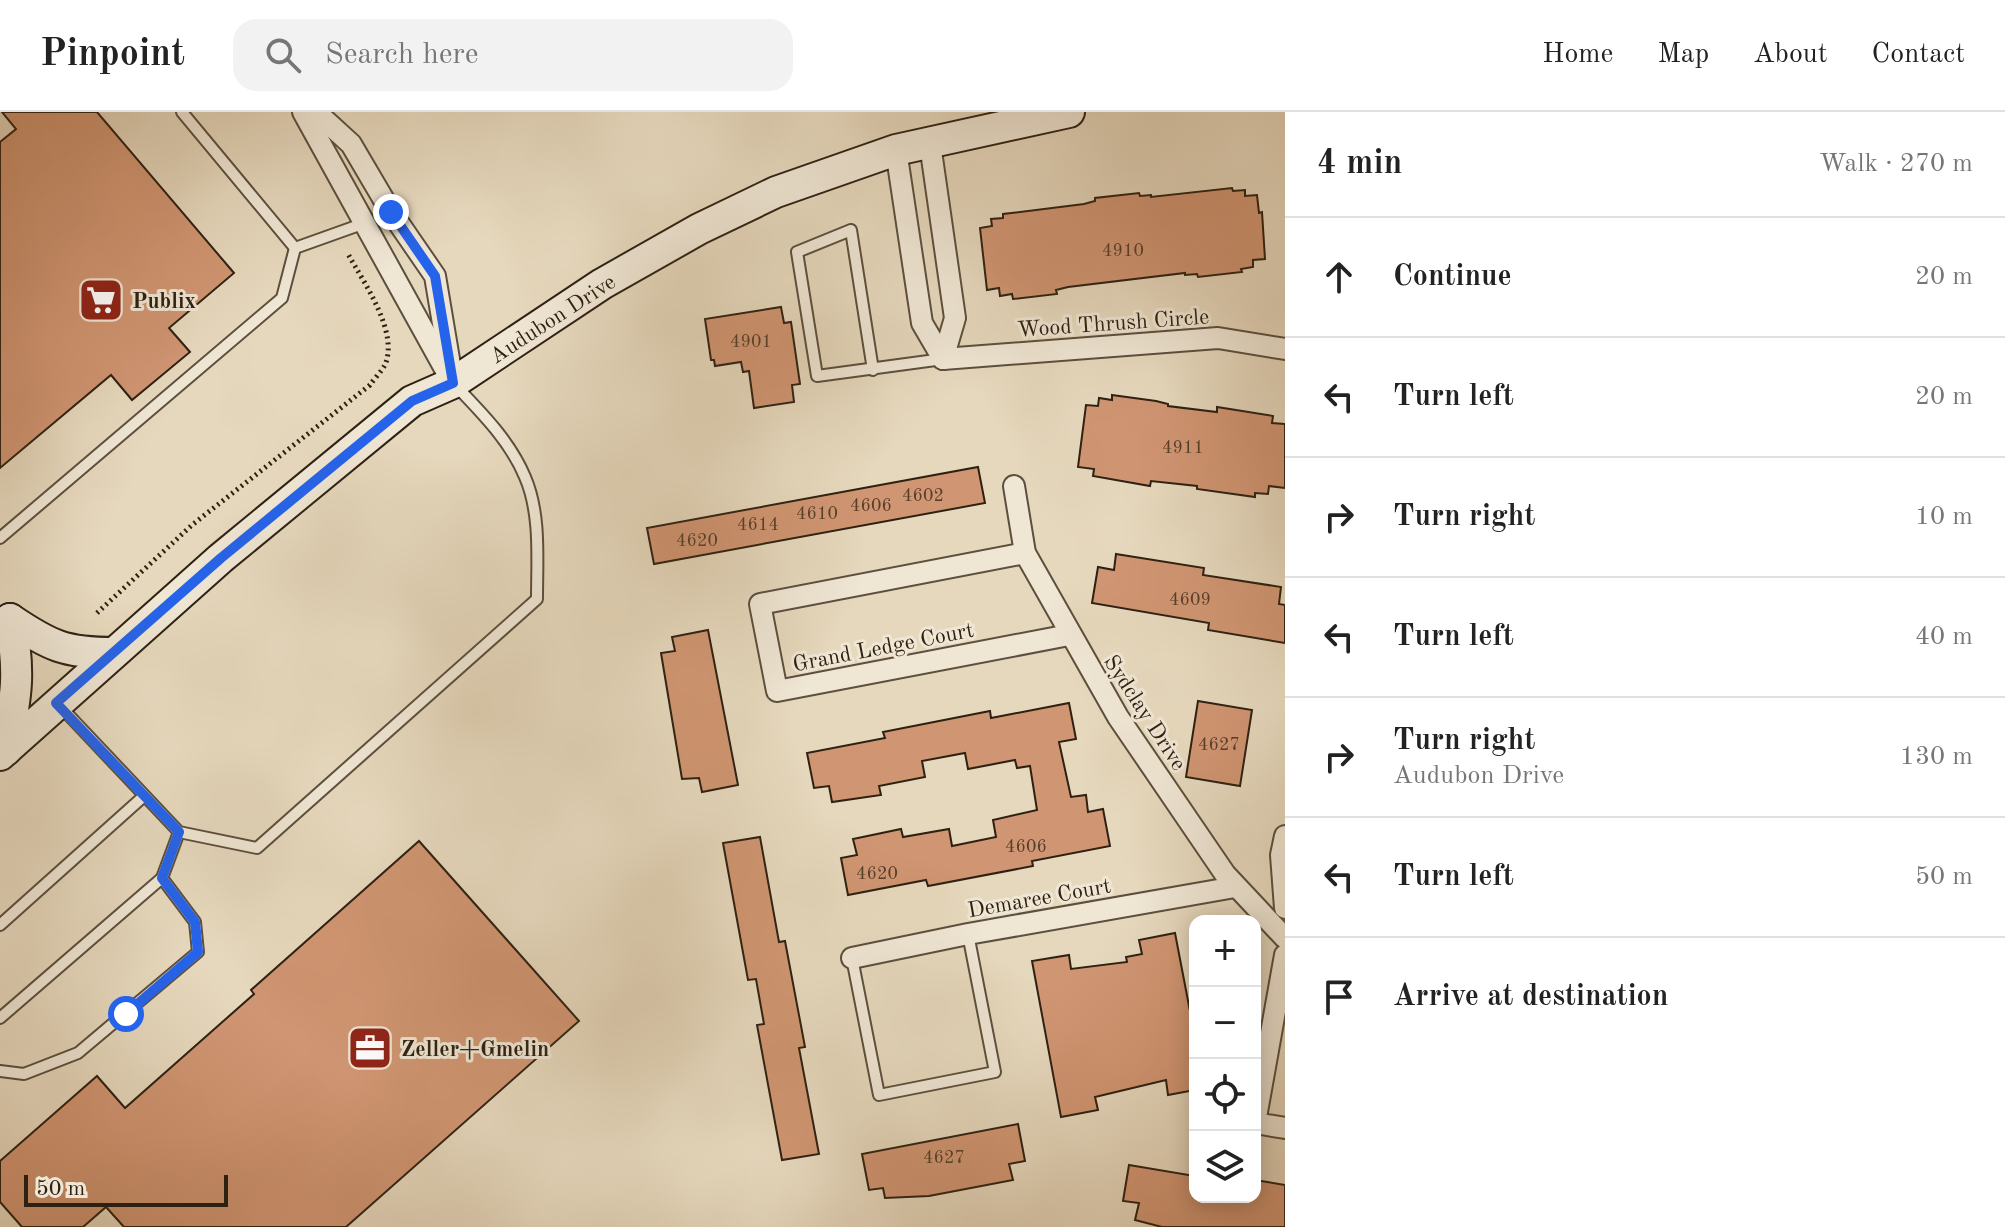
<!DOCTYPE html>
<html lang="en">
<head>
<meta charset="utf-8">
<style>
  :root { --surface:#fff; --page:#f2f2f2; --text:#222; --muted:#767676; --line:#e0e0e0 }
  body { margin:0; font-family:"Old Standard TT",serif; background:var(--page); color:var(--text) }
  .controls { position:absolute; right:24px; bottom:24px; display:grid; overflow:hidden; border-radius:16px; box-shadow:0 4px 20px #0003 }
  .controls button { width:72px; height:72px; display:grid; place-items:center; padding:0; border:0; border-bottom:2px solid var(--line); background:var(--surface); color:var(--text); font:40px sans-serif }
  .scale { position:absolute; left:24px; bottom:20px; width:204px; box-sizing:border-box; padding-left:8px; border:4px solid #2e2112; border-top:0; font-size:22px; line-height:28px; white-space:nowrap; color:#2e2112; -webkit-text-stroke:6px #efe6d4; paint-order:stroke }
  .stop { position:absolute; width:24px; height:24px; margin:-18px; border:6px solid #2563eb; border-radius:50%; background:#fff }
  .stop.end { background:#2563eb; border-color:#fff; box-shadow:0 2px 8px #0008 }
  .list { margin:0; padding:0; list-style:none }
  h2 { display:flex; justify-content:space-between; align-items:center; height:104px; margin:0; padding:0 32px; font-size:34px }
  h2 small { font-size:26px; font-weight:400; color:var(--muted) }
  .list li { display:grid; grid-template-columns:52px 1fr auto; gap:24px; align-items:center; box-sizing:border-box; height:120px; padding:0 32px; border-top:2px solid var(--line) }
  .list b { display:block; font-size:30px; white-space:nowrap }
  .list p { margin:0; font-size:26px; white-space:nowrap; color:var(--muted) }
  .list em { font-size:26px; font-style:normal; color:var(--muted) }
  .icon { flex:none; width:44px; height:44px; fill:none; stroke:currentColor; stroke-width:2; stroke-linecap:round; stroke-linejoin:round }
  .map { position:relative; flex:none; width:1285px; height:1115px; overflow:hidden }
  header { display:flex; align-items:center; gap:48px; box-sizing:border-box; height:112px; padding:0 40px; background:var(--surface); border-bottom:2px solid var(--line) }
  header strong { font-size:38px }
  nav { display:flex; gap:44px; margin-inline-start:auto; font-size:28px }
  .search { width:560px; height:72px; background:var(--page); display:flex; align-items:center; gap:20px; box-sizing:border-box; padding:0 28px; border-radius:24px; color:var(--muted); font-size:30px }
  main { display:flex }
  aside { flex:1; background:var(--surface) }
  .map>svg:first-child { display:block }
</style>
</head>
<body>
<header>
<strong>Pinpoint</strong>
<div class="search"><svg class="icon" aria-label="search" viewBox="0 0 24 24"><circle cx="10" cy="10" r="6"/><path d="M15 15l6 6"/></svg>Search here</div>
<nav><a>Home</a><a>Map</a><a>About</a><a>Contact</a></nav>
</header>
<main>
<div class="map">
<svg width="1285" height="1115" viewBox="0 0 1285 1115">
  <rect width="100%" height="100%" fill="#e6d8bd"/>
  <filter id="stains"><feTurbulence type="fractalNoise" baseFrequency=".0025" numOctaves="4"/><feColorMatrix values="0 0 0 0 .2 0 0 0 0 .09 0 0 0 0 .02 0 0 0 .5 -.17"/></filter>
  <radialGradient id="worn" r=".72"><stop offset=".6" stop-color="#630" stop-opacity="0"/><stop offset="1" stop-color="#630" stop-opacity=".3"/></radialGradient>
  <g fill="#d09572" stroke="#2e2112" stroke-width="2">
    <polygon points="2,0 97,0 234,161 169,216 190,240 132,288 111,263 0,356 0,30 16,17"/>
    <polygon points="1232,76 1233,79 1245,78 1245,84 1257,83 1259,101 1262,100 1265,147 1253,148 1253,155 1241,157 1242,160 1198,165 1197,162 1185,163 1185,161 1068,175 1056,178 1057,182 1013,187 1012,182 1000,184 999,176 987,178 980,116 992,114 991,107 1003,106 1003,102 1084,92 1095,89 1095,86 1139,81 1140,84 1151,83 1151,85"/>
    <polygon points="781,195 784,211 791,210 800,272 792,273 794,290 754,296 749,259 743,260 741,250 715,254 714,248 711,248 705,207"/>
    <polygon points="1112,283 1156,289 1168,292 1168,294 1217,300 1217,295 1273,304 1272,311 1285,312 1285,376 1269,374 1268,382 1255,381 1255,385 1197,377 1197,374 1151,369 1150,374 1093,364 1094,357 1078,355 1086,293 1098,294 1099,286 1112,288"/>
    <polygon points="978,355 985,391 654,452 647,416"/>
    <polygon points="1116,442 1204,456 1203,463 1281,475 1279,492 1285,493 1285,531 1208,518 1209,511 1092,491 1098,455 1114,458"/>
    <polygon points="708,518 738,673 702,680 699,666 682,667 661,541 675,539 672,525"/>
    <polygon points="1198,589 1252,598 1240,674 1186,665"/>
    <polygon points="1069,591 1076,627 1059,630 1071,685 1086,683 1088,700 1103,697 1110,734 1032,749 1033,754 928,774 926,768 848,783 841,746 857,743 853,727 901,717 903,725 949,717 952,734 996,725 993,708 1037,698 1030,654 1017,656 1015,648 968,657 965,641 922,649 925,665 879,674 881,683 832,690 829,674 814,676 807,641 885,626 883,620 990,599 991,606"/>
    <polygon points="760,725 779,830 785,829 805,935 799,936 819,1042 782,1048 757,913 764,912 756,867 748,868 723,731"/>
    <polygon points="419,729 579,909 346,1115 124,1115 106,1095 83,1115 22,1115 0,1090 0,1049 97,964 125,996 254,882 251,878"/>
    <polygon points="1175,821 1195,925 1195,978 1168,983 1166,968 1095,985 1098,998 1061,1005 1032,849 1069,843 1071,857 1127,850 1126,845 1142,842 1139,828"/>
    <polygon points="1018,1012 1025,1049 1009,1052 1013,1068 929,1084 885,1086 883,1076 869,1078 862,1042"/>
    <polygon points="1129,1053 1195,1064 1195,1085 1255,1085 1255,1068 1285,1073 1285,1115 1162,1115 1135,1108 1139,1091 1123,1089"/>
  </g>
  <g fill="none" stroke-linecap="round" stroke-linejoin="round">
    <g stroke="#5c4f3d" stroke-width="14">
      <g id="lane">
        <polyline points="182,0 295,136"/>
        <polyline points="873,258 851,118 797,140 817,264 943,247"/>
        <polyline points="0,426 282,186 295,136 365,111"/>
        <path d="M60,594L179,720L257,736L537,487C537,447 541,402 525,365C510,329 481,300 454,272"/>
        <polyline points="0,813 144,684"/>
        <polyline points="852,846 879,983 995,960 968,822"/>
        <polyline points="0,906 162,766"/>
        <polyline points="0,959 24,962 78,941 198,840 195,810 162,766 179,720"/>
      </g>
    </g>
    <g stroke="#5c4f3d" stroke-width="24">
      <g id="street">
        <polyline points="303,0 445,257"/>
        <polyline points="316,0 351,32 391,100 435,164 453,271"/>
        <polyline points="930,32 955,206 943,247"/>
        <polyline points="896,38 922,211 943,247"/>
        <polyline points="943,247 1218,226 1285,237"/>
        <polyline points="1014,374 1025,441 1118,605 1225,762 1285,826"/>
        <polyline points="1025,441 760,492 777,579 1069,523"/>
        <polyline points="1285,724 1281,743 1285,796"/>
        <polyline points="1285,843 1255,1011 1285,1016"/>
        <polyline points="852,846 968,822 1235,775"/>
      </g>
    </g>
    <g stroke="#2e2112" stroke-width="34">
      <g id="secondary">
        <path d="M10,507C50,534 65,541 114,541"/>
        <path d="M6,638C16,585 21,560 10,507"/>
        <polyline points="0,643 221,446 412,289 453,271 602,172 699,117 776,80 896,38 1069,0"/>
      </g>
    </g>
    <path stroke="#2e2112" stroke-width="5" stroke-dasharray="2 4" stroke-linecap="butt" d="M97,501L192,413L370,273C374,267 381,260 385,253C399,220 364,171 348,142"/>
    <use href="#lane" stroke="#efe6d4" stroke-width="10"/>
    <use href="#street" stroke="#efe6d4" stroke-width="20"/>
    <use href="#secondary" stroke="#efe6d4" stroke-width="30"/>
  </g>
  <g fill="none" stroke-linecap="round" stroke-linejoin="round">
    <polyline stroke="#2563eb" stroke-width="10" points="126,902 198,840 195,810 162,766 179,720 56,591 221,446 412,289 453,271 435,164 391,100"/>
  </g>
  <defs>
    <g id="supermarket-square" transform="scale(2.3)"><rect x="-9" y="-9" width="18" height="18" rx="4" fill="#8f2418" stroke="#efe6d4"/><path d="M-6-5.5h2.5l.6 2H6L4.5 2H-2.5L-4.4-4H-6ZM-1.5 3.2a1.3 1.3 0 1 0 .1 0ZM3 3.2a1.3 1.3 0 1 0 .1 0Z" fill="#fff"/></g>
    <g id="office-square" transform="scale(2.3)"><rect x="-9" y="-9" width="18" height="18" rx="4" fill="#8f2418" stroke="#efe6d4"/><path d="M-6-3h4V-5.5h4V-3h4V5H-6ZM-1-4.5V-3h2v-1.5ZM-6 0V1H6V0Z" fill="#fff"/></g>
  </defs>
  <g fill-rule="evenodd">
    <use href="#supermarket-square" x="101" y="188"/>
    <use href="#office-square" x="370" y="936"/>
  </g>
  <g text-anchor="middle" stroke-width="6" stroke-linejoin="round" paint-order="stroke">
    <g font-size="18" fill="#563e2a">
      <text x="1123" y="144">4910</text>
      <text x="751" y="235">4901</text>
      <text x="1183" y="341">4911</text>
      <text x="923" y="389">4602</text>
      <text x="871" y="399">4606</text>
      <text x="817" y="407">4610</text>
      <text x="758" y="418">4614</text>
      <text x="697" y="434">4620</text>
      <text x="1190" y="493">4609</text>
      <text x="1219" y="638">4627</text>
      <text x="1026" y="740">4606</text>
      <text x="877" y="767">4620</text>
      <text x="944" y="1051">4627</text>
    </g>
    <g font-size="22" font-weight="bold" fill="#2e2112" stroke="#efe6d4" text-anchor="start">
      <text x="132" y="196">Publix</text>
      <text x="401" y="944">Zeller+Gmelin</text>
    </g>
    <g font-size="22" fill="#2e2112" stroke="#efe6d4">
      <text transform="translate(552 206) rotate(-33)" y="8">Audubon Drive</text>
      <text transform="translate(1113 210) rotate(-4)" y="8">Wood Thrush Circle</text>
      <text transform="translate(883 534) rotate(-11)" y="8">Grand Ledge Court</text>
      <text transform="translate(1146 600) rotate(57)" y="8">Sydclay Drive</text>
      <text transform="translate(1039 785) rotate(-10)" y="8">Demaree Court</text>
    </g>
  </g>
  <rect width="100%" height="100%" filter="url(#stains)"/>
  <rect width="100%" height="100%" fill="url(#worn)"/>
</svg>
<div class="controls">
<button>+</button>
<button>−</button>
<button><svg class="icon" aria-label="locate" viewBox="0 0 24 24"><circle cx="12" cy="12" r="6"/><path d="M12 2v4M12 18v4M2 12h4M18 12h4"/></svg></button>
<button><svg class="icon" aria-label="layers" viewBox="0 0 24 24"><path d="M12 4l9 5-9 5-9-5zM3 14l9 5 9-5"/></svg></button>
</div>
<div class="scale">50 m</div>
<div class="stop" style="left:126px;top:902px"></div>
<div class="stop end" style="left:391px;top:100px"></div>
</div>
<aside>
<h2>4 min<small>Walk · 270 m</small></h2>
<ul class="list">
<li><svg class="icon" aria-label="ahead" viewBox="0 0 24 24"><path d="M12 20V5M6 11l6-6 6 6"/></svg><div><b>Continue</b></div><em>20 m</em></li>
<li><svg class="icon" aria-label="left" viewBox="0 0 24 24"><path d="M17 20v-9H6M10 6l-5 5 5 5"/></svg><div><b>Turn left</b></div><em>20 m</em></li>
<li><svg class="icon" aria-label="right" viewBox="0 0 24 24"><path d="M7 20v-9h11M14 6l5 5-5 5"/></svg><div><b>Turn right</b></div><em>10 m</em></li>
<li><svg class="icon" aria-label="left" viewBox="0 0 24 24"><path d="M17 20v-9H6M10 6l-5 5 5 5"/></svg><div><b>Turn left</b></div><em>40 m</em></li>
<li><svg class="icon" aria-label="right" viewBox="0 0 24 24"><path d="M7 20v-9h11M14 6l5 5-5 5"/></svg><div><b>Turn right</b><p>Audubon Drive</p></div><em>130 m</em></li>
<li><svg class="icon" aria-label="left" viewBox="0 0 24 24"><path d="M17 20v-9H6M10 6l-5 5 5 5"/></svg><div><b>Turn left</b></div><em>50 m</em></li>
<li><svg class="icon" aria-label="arrive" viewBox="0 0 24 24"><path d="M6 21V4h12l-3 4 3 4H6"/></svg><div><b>Arrive at destination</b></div></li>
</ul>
</aside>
</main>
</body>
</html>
